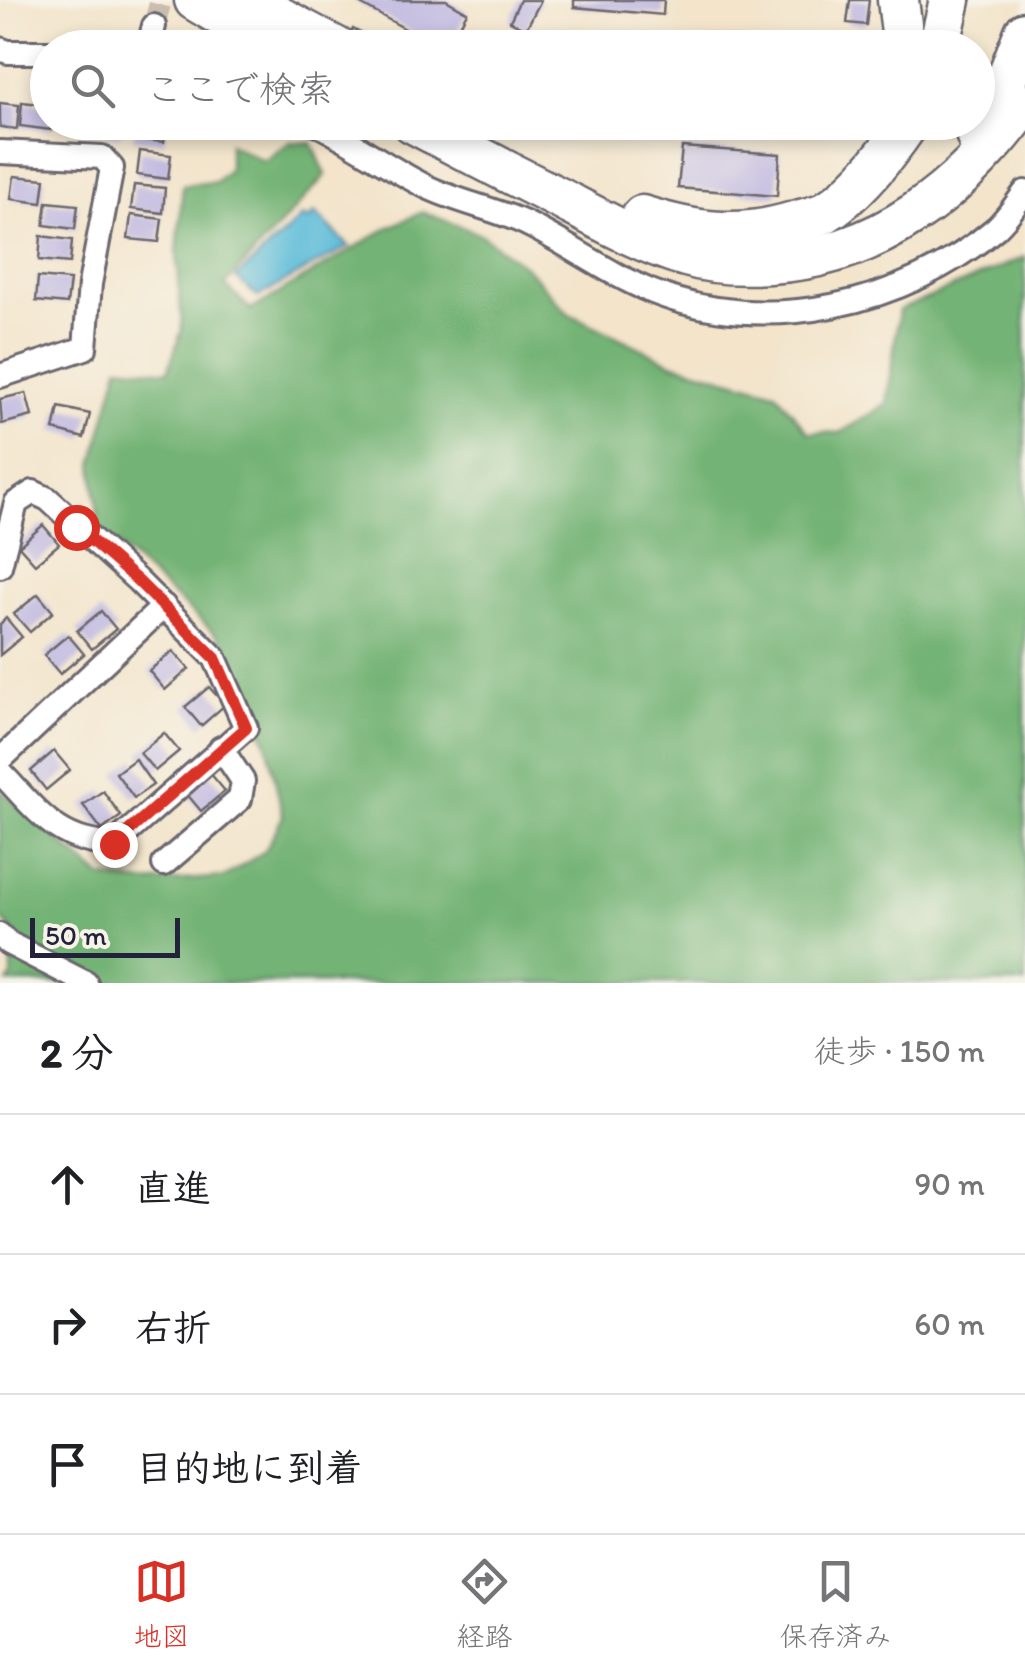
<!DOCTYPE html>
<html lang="ja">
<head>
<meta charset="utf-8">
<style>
  :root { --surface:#fff; --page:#f6f6f6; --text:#202124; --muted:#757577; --line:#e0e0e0; --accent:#d93025 }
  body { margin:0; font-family:Itim,"Klee One",sans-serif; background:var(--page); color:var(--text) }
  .scale { position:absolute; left:30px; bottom:25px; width:150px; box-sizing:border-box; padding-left:10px; border:5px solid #22223b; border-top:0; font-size:28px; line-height:35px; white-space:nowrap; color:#22223b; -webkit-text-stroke:8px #f7f3e8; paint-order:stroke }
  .stop { position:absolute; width:30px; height:30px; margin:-22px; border:8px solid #d93025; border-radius:50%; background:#fff }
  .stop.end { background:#d93025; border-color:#fff; box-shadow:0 2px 10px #0008 }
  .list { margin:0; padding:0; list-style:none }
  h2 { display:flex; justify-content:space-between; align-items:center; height:130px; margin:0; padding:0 40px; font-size:42px }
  h2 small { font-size:32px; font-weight:400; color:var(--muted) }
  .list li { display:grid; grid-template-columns:65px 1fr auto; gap:30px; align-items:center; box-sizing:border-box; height:140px; padding:0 40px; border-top:2px solid var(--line) }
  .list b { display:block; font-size:38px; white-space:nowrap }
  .list em { font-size:32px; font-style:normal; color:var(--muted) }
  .icon { flex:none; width:55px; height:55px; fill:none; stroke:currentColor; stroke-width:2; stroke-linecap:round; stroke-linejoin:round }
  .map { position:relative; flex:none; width:1025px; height:983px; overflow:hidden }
  .search { position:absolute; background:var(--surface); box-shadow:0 5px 15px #0003; left:30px; right:30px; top:30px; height:110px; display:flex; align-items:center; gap:25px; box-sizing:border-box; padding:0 35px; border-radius:55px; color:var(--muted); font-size:38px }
  .sheet { height:550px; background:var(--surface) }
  nav { display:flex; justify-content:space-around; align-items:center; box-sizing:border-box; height:140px; border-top:2px solid var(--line); background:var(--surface); font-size:28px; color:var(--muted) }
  nav a { display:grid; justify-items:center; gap:5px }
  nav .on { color:var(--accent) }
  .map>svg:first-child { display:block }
</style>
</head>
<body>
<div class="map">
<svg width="1025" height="983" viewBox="0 0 1025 983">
  <rect width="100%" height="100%" fill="#f7f3e8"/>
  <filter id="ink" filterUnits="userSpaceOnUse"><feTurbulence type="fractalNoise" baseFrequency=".01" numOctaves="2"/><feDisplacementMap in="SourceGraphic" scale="20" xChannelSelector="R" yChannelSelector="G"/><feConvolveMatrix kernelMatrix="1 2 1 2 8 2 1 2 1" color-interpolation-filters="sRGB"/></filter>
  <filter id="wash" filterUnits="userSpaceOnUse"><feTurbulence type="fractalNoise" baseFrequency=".0048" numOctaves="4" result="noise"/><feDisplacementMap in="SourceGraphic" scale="40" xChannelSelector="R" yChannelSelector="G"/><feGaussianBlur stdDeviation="2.25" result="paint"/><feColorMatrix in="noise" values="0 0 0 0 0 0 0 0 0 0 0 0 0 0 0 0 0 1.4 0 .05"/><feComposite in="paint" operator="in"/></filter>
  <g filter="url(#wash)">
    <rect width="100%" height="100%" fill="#f3e4ca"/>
    <polygon fill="#73b375" stroke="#4a6a58" stroke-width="2.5" points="290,142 312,143 326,175 225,285 251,310 389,227 423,212 480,234 526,267 569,314 672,363 776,392 808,432 840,433 887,404 899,310 1025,257 1025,983 8,983 12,976 11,929 0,917 0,790 101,877 145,883 224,877 265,851 283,816 267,743 218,636 99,529 93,464 119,366 168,371 182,329 177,254 183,185 215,182 229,170 229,144 264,161"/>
    <polygon fill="#5bbcd9" stroke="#3e6f8a" stroke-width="2.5" points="315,213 349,246 258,297 236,278 303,216 308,220"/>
    <g id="blocks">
      <g fill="#bbb4e0">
        <polygon points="353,0 446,0 467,12 448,48 440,48"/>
        <polygon points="520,0 541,0 526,29 510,21"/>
        <polygon points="574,0 664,0 663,15 574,7"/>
        <polygon points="850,0 869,0 866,25 847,23"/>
        <polygon points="353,29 379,42 376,48 343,48"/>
        <polygon points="22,102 48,105 51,130 20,126"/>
        <polygon points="0,103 19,105 17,129 0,127"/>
        <polygon points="90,122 122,122 120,137 89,133"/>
        <polygon points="135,122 167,122 164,142 133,139"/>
        <polygon points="682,147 780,154 777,196 678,188"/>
        <polygon points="140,151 171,155 168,179 137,175"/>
        <polygon points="14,176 45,179 42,203 11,199"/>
        <polygon points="134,185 165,188 163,213 131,209"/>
        <polygon points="47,202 78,205 75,229 44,225"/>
        <polygon points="131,215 162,219 159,242 128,239"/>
        <polygon points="41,236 72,240 70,263 39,260"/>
        <polygon points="38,277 70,280 67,304 36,301"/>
        <polygon points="26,393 32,416 2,424 0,399"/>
        <polygon points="59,407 90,414 84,438 54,430"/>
        <polygon points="43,525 59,544 35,564 19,546"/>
        <polygon points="38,594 53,612 30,632 14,614"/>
        <polygon points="101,611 116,629 92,649 77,631"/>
        <polygon points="6,618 22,637 0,655 0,624"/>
        <polygon points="68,635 84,654 60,674 44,655"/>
        <polygon points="173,651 189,669 165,690 149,671"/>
        <polygon points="209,687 225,705 201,726 185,707"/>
        <polygon points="164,733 179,751 155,771 140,753"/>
        <polygon points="54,751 70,770 46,790 31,771"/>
        <polygon points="135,759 153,785 134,798 116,773"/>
        <polygon points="210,773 225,791 201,811 186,793"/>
        <polygon points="103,791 121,816 102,830 83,805"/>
      </g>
    </g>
  </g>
  <g filter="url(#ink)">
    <use href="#blocks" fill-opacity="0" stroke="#6b666d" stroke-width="2.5"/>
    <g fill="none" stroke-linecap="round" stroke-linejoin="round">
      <polyline stroke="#c9bdad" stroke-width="22" stroke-dasharray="22 11" stroke-linecap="butt" points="154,26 161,0"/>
      <g stroke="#6b666d" stroke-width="28">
        <g id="minor">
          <polyline points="148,48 154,26"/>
          <polyline points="0,49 8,52 48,52"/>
          <path d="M313,122C352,141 387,167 425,186C457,202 493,208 525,223C569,244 608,274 653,292C765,337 906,305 996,228C1007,218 1016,204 1025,192"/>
          <polyline points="0,152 102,157 112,168 90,284 85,348 0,376"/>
          <path d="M0,566L16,503L33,492L48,499L138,581L215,658L246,728L114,844C58,844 37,810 0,772"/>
          <polyline points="0,760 164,606"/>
          <polyline points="164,864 240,799 243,781 221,748"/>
          <polyline points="0,935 8,943 86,983"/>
        </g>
      </g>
      <g stroke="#6b666d" stroke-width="45">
        <g id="motorway">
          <polyline points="195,0 275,48"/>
          <polyline points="247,0 337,48"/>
          <polyline points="898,0 904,48"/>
          <polyline points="939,48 950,0"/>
          <path d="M412,122C461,148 511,174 561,199C601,220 642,243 686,256C712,264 741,265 769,263C880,257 961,190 1025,104"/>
          <polyline points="977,137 1004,86 1025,32"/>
          <path d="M642,216C697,233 738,239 794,222C803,219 815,217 824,213C856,194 888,153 909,122"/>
        </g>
      </g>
      <use href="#minor" stroke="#fff" stroke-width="22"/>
      <use href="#motorway" stroke="#fff" stroke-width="40"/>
    </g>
  </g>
  <g fill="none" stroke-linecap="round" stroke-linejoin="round" filter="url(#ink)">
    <polyline stroke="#d93025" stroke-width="12" points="76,527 138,581 215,658 246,728 114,844"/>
  </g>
</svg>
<div class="scale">50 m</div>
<div class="stop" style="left:76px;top:527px"></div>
<div class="stop end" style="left:114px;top:844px"></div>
<div class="search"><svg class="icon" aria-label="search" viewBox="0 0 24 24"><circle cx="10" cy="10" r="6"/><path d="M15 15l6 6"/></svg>ここで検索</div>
</div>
<section class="sheet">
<h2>2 分<small>徒歩 · 150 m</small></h2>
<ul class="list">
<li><svg class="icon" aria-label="ahead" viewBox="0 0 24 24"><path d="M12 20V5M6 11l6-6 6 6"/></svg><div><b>直進</b></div><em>90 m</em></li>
<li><svg class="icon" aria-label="right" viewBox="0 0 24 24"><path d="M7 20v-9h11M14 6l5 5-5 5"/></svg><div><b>右折</b></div><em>60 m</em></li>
<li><svg class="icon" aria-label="arrive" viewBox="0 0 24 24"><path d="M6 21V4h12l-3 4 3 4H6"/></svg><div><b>目的地に到着</b></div></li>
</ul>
</section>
<nav>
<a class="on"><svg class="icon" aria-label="map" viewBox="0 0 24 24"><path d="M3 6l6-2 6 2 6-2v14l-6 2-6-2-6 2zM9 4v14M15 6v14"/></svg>地図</a>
<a><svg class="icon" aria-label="directions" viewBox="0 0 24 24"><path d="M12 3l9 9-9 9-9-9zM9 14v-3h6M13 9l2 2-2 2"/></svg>経路</a>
<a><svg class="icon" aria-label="saved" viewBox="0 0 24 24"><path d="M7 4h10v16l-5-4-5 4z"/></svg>保存済み</a>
</nav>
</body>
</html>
